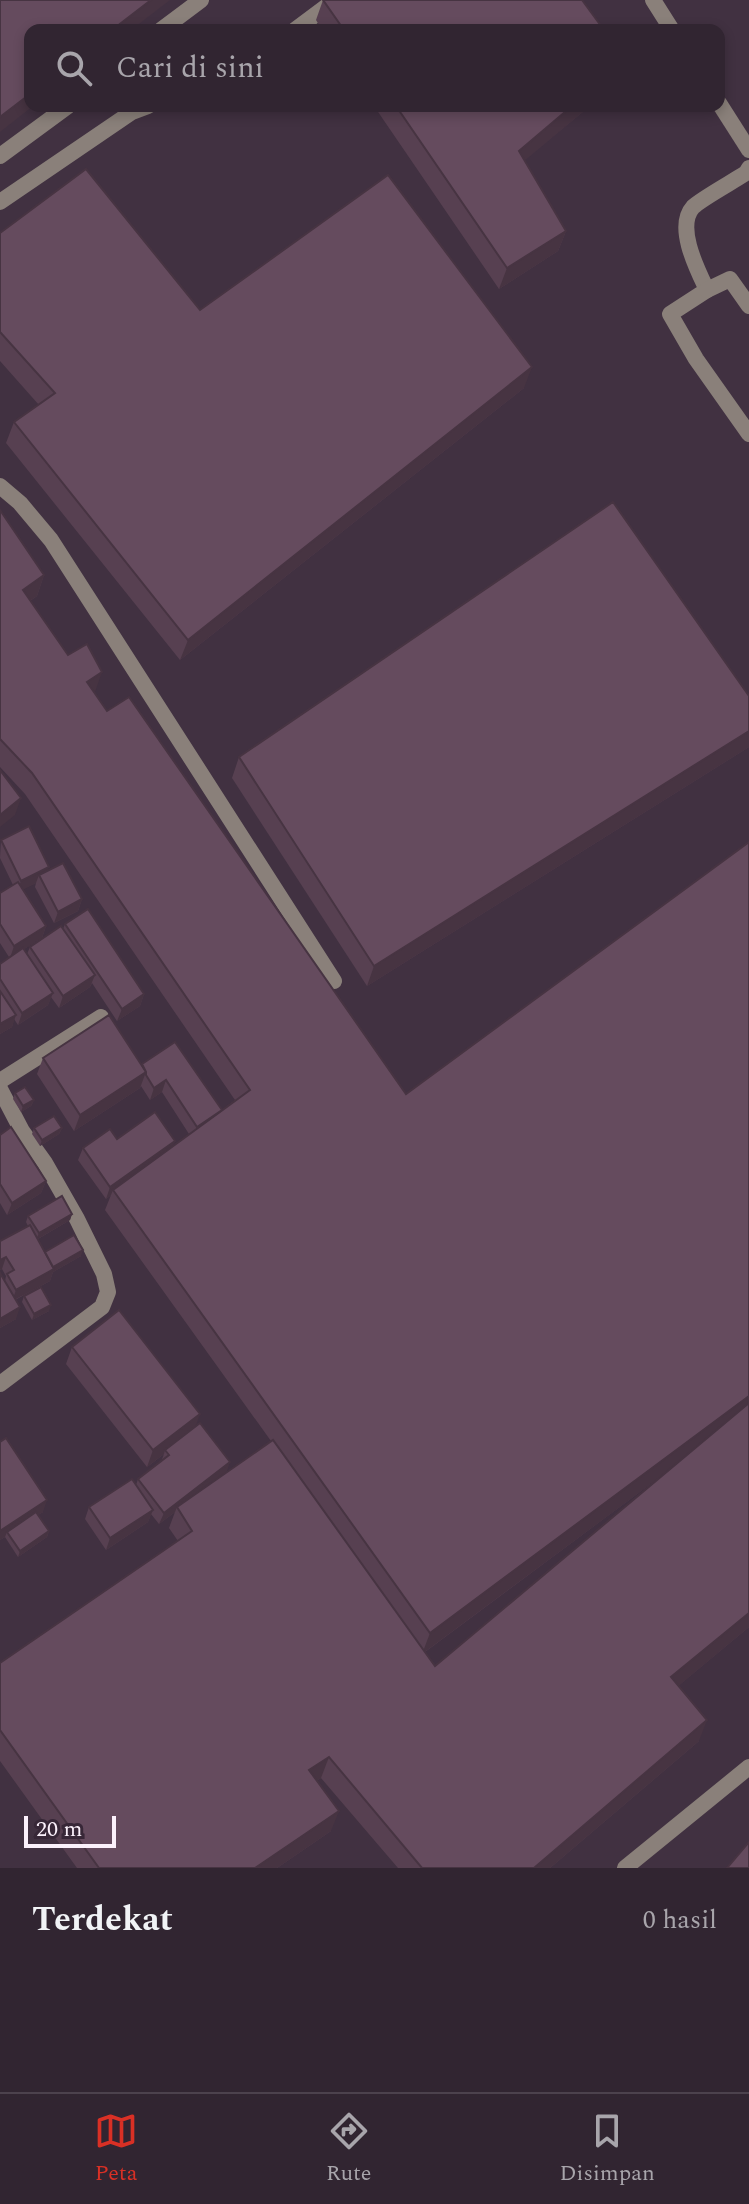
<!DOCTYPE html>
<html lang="id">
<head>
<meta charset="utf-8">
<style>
  :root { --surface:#312531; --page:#392d39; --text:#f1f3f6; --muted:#a8a5ab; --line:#4c424d; --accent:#d93025 }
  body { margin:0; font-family:Spectral,serif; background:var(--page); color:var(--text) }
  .scale { position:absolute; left:24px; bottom:20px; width:92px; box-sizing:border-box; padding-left:8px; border:4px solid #fbf1fb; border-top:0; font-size:22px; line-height:28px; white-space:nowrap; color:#fbf1fb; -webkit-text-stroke:6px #372737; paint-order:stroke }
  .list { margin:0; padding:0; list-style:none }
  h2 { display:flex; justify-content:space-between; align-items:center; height:104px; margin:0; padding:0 32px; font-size:34px }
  h2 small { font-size:26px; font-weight:400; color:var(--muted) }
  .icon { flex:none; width:44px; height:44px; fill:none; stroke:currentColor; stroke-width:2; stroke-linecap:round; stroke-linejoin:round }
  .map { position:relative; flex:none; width:749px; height:1868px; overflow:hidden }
  .search { position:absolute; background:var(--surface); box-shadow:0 4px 12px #0003; left:24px; right:24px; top:24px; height:88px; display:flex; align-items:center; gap:20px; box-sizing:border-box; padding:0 28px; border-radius:16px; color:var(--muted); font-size:30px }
  .sheet { height:224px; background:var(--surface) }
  nav { display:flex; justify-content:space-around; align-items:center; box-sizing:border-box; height:112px; border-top:2px solid var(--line); background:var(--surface); font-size:22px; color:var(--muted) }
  nav a { display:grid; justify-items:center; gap:4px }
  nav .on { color:var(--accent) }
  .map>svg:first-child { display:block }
</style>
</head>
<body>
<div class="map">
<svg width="749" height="1868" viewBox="0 0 749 1868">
  <rect width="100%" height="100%" fill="#413141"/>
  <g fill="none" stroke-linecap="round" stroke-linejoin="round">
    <g stroke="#8a807a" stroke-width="16">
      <polyline points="161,30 201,0"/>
      <polyline points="295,30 335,0"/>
      <polyline points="0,156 68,106"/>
      <polyline points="0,202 132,112 148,106"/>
      <polyline points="0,486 20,503 51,540 334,981"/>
      <polyline points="625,1868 749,1767"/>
    </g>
    <g stroke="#8a807a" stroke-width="16">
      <polyline points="653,0 672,30"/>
      <polyline points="719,103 749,150"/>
      <path d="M749,168L746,173C734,181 701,199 693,207C675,227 698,271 707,290L670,314L696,359L749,434"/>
      <polyline points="707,290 730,279 749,306"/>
      <polyline points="0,1081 101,1017"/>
      <polyline points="0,1089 22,1131 45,1163 77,1219 104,1274 108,1292 102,1307 0,1384"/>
    </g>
  </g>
  <g fill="#574051" fill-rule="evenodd">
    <polygon points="323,0 604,30 322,30 316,20"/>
    <polygon points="374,106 590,106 524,160 566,231 558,251 499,289"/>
    <polygon points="0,233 200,310 524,388 180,660 6,443 14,422 39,405 0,361"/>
    <path d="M0,510L44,575L37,596L30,601L68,655L107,711L406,1094L749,842V1627L678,1686L699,1741L550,1868H398L321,1778L316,1781L331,1831L277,1868H77L0,1761V1663L178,1541L169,1528L175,1512L159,1524L151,1514L148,1522L106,1550L85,1519L89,1507L136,1485L138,1479L161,1462L164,1454L147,1467L66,1364L72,1347L195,1427L226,1473L271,1441L105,1210L111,1195L106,1199L78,1160L83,1148L117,1139L173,1146L189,1134L162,1092L150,1100L141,1086L140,1088L74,1131L37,1074L43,1058L142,1064L222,1110L235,1100L25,794L0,767ZM660,1477L435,1666L425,1652Z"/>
    <polygon points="749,696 749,747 367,986 232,778 239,757"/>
    <polygon points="1,840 48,871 82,899 78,911 54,923 35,887 36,883 23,889 46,926 42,938 24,949 27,954 30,947 63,929 65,924 144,994 140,1006 117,1021 92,983 90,987 59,1008 51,997 48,1005 18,1025 14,1019 12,1027 0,1034 0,964 9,957 0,943 0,893 13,885 0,858"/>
    <polygon points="15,1093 34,1100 31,1106 21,1112 13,1099"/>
    <polygon points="34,1128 62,1128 59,1134 40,1146 32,1134"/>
    <polygon points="0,1135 46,1181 41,1193 7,1215 0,1203"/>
    <polygon points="72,1214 70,1220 38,1239 45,1252 81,1256 53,1272 50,1281 15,1300 16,1319 0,1328 0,1273 5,1281 6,1276 2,1269 0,1270 0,1241 28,1226 26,1222 28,1216"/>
    <polygon points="24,1296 49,1311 32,1320 22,1302"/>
    <polygon points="0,1442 43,1512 38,1515 49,1531 47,1537 18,1557 5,1537 0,1540"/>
  </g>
  <g fill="#473442">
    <polygon points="151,0 170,0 131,30 112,30"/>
    <polygon points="30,94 30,106 33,106 0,132 0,117"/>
    <polygon points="572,106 590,106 511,172 519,151"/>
    <polygon points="566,231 558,251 499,289 507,268"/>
    <polygon points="532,367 524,388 180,660 188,640"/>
    <polygon points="44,575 37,596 15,611 23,590"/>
    <polygon points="102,672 95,692 87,682"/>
    <polygon points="749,731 749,747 367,986 374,966"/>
    <polygon points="21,798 15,815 0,827 0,815"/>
    <polygon points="49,867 45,879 39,875 36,883 17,893 21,881"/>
    <polygon points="82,899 78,911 54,923 58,912"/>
    <polygon points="46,926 42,938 10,958 14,946"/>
    <polygon points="95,975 90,987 59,1008 63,996"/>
    <polygon points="53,993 48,1005 18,1025 22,1013"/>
    <polygon points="144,994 140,1006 117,1021 122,1009"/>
    <polygon points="16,1015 12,1027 0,1034 0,1024"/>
    <polygon points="146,1072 140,1088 74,1131 80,1115"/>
    <polygon points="166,1080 162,1092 150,1100 154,1088"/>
    <polygon points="34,1100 31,1106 21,1112 23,1106"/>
    <polygon points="62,1128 59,1134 40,1146 42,1140"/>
    <polygon points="175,1141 171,1152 113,1190 111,1195 106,1199 110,1187"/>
    <polygon points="46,1181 41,1193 7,1215 12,1203"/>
    <polygon points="72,1214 70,1220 36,1240 39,1233"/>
    <polygon points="83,1250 81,1256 53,1272 50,1281 12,1301 16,1290"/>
    <polygon points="6,1257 2,1269 0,1270 0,1260"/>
    <polygon points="51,1305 49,1311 32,1320 34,1314"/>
    <polygon points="20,1307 16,1319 0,1328 0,1319"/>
    <polygon points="749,1396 749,1411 422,1654 430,1633"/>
    <polygon points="200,1414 194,1431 165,1450 164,1454 147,1467 153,1450"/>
    <polygon points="230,1462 226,1474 177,1507 175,1512 159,1524 164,1513"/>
    <polygon points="47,1500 43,1512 9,1535 7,1532 5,1537 0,1540 0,1531"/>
    <polygon points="153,1510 148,1522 106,1550 110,1538"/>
    <polygon points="49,1531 47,1537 18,1557 20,1551"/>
    <polygon points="749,1613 749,1627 664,1698 671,1677"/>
    <polygon points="707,1720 699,1741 550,1868 534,1868"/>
    <polygon points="329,1757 321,1778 301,1791 309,1770"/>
    <polygon points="339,1811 331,1831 277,1868 255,1868"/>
  </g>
  <g fill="#654b5e" stroke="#473442" stroke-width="2">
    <polygon points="0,0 151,0 112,30 30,30 30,94 0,117"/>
    <polygon points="323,0 582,0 604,30 344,30"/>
    <polygon points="396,106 572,106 519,151 566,231 507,268"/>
    <polygon points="86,169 200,310 388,175 532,367 188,640 14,422 55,393 0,332 0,233"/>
    <polygon points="613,502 749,696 749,731 374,966 239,757"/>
    <polygon points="0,510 44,575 23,590 68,655 87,644 102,672 87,682 107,711 129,697 406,1094 749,842 749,1396 430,1633 113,1190 250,1090 32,773 0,739"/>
    <polygon points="0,770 21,798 0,815"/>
    <polygon points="29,826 49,867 21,881 1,840"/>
    <polygon points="63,863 82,899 58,912 39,875"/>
    <polygon points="18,882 46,926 14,946 0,924 0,893"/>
    <polygon points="88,909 144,994 122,1009 65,924"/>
    <polygon points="61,926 95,975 63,996 30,947"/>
    <polygon points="23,948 53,993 22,1013 0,979 0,964"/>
    <polygon points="0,991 16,1015 0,1024"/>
    <polygon points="109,1015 146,1072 80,1115 43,1058"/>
    <polygon points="175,1042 222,1110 197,1127 166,1080 154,1088 146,1075 146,1072 142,1064"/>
    <polygon points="25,1087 34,1100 23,1106 15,1093"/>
    <polygon points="155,1112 175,1141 110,1187 83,1148 110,1129 117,1139"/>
    <polygon points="54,1116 62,1128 42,1140 34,1128"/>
    <polygon points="11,1127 46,1181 12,1203 0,1184 0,1135"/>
    <polygon points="62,1196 72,1214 39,1233 28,1216"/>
    <polygon points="30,1225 54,1269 16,1290 7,1274 14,1270 6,1257 0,1260 0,1241"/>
    <polygon points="74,1235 83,1250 53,1267 45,1252"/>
    <polygon points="0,1273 20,1307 0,1319"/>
    <polygon points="41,1287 51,1305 34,1314 24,1296"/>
    <polygon points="119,1310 200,1414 153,1450 72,1347"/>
    <polygon points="749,1403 749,1613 671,1677 707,1720 534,1868 422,1868 329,1757 309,1770 339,1811 255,1868 99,1868 0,1730 0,1663 192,1531 177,1507 273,1440 435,1666"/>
    <polygon points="200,1423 230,1462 164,1513 138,1479 169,1455 165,1450"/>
    <polygon points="6,1438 47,1500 0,1531 0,1442"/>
    <polygon points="132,1479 153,1510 110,1538 89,1507"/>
    <polygon points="36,1512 49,1531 20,1551 7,1532"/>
    <polygon points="749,1842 749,1868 727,1868"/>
  </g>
</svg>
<div class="scale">20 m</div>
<div class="search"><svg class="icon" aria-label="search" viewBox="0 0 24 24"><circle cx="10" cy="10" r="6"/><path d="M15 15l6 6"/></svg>Cari di sini</div>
</div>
<section class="sheet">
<h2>Terdekat<small>0 hasil</small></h2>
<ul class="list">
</ul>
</section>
<nav>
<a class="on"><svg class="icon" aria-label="map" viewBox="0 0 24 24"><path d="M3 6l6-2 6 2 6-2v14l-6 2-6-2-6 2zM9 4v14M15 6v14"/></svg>Peta</a>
<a><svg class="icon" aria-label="directions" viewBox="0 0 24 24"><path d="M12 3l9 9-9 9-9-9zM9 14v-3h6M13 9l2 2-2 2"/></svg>Rute</a>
<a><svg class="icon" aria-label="saved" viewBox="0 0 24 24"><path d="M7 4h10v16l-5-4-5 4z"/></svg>Disimpan</a>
</nav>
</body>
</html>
